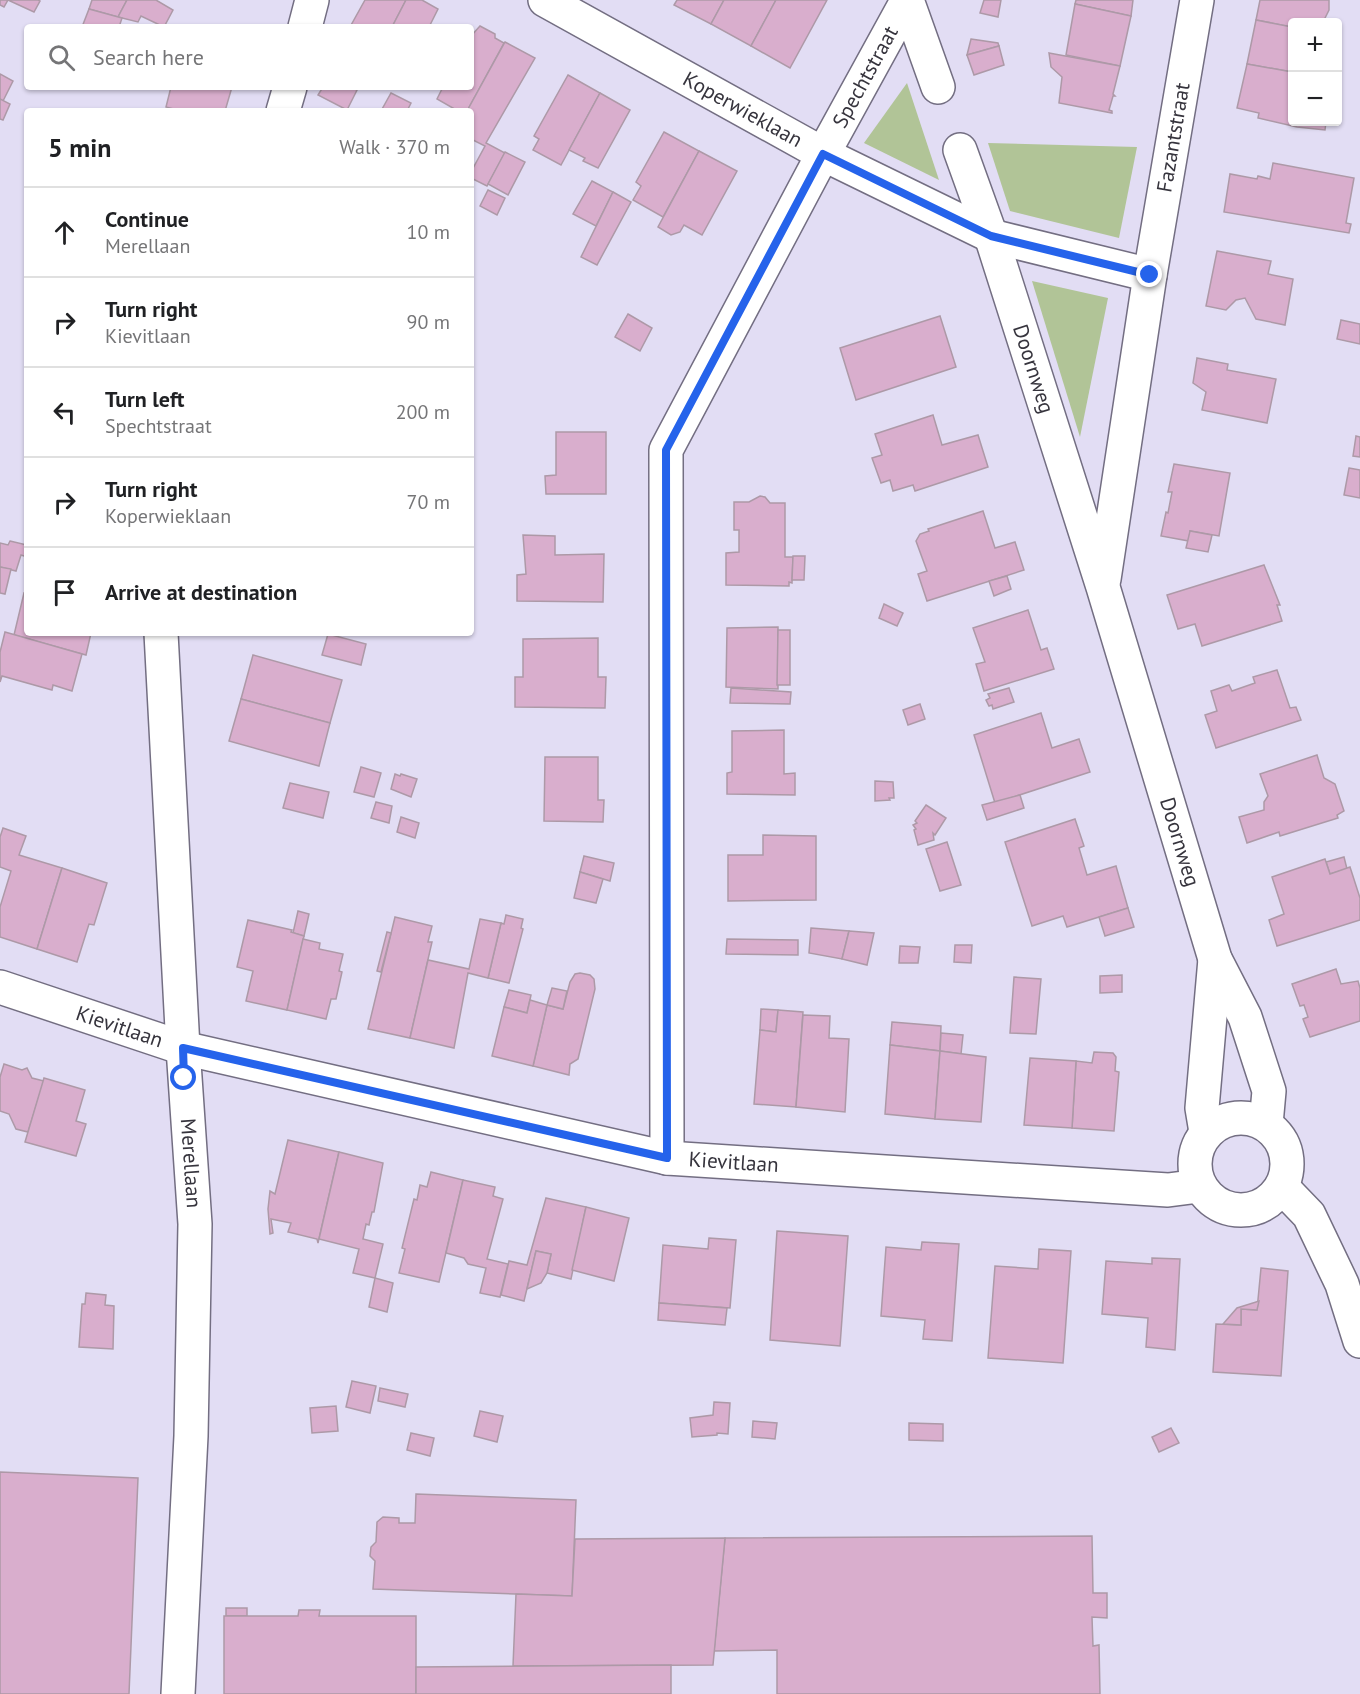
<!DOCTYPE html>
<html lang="en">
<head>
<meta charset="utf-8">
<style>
  :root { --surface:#fff; --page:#f6f6f6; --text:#202124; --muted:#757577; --line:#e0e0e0 }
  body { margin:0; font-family:"PT Sans",sans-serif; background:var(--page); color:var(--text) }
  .controls { position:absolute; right:18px; top:18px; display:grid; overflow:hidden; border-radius:6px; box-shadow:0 2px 4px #0004 }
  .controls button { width:54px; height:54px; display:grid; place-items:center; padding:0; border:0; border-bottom:2px solid var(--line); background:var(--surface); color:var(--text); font:30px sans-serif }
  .stop { position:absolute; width:18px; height:18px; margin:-14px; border:4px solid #2563eb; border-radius:50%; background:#fff }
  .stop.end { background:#2563eb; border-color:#fff; box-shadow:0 2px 6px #0008 }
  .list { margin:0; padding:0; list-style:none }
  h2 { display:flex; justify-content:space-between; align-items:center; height:78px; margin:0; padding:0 24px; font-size:26px }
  h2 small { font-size:20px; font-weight:400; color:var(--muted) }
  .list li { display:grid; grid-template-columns:39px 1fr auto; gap:18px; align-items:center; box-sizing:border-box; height:90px; padding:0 24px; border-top:2px solid var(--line) }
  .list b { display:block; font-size:22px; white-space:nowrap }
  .list p { margin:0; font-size:20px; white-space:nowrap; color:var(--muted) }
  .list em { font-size:20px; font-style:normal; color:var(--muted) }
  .icon { flex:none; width:33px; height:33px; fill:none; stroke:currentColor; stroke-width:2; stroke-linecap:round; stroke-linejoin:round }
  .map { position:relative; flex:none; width:1360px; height:1694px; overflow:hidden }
  .search { position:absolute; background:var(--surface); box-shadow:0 2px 4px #0004; left:24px; top:24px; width:450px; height:66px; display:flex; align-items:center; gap:15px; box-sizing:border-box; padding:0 21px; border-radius:6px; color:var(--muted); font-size:22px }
  .panel { position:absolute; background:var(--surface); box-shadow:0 2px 4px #0004; left:24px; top:108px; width:450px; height:528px; border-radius:6px }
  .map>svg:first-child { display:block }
</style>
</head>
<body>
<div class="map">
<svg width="1360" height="1694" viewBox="0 0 1360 1694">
  <rect width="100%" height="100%" fill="#e2ddf4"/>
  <g fill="#b1c497">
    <polygon points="907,83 939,180 864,143"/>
    <polygon points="988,143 1137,147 1119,238 1010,211"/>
    <polygon points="1032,281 1108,298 1080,437"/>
  </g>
  <g fill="#d9aecd" stroke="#ad99a7" stroke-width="1.5">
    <polygon points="0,0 38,0 40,1 34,12 8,0 4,7 0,5"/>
    <polygon points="92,0 127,0 118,17 89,9"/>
    <polygon points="127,0 156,0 173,10 164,27 141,16 138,22 118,17"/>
    <polygon points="365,0 406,0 392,27 350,27"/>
    <polygon points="406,0 422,0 438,9 429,27 392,27"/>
    <polygon points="677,0 724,0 711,24 674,5"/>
    <polygon points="724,0 776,0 751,46 711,24"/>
    <polygon points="776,0 827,0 790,68 751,46"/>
    <polygon points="984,0 1001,0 998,17 980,13"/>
    <polygon points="1076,0 1133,0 1131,16 1075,4"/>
    <polygon points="1260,0 1329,0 1329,10 1323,22 1292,22 1292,27 1256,20"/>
    <polygon points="1075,4 1131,16 1120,66 1066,55"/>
    <polygon points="89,9 122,18 119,27 82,27"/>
    <polygon points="1256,20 1292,27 1292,72 1247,64"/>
    <polygon points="480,26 495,34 495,38 504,43 467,111 458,111 437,99 443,87 471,87 471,36"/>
    <polygon points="971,39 998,43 999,46 967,55"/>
    <polygon points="505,42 535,58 486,143 505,153 487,186 471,178 471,172 485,146 471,139 471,111 467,111"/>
    <polygon points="999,46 1004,65 974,75 967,55"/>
    <polygon points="1049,53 1120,66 1113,94 1115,96 1113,96 1109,110 1112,111 1112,113 1059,103 1062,77 1051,67"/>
    <polygon points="1247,64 1292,72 1292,122 1326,122 1325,130 1297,127 1258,118 1259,113 1237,108"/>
    <polygon points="0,74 13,81 3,101 0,99"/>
    <polygon points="568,75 600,93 561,165 533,150 539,139 534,136"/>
    <polygon points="171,87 232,87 225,111 181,111 166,107"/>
    <polygon points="323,87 351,87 357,90 347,110 318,95"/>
    <polygon points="391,93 411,103 407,111 381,111"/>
    <polygon points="600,93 630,110 598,168 583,161 585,158 569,150"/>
    <polygon points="0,99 10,104 3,120 0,119"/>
    <polygon points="664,132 699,151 663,217 633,200 641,186 636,182"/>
    <polygon points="699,151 737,171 702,235 684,225 680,232 671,235 658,227"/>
    <polygon points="505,152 525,162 508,195 488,184"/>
    <polygon points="1273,163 1354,178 1346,223 1351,224 1349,233 1224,212 1230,174 1257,179 1258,176 1270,179"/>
    <polygon points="592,181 613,192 596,226 573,214"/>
    <polygon points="488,190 505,198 497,215 480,206"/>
    <polygon points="613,192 631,202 597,265 581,257"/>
    <polygon points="1217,251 1271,261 1268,274 1293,279 1285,325 1256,319 1245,298 1236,300 1226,310 1206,306"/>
    <polygon points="628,314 652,328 640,351 615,337"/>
    <polygon points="940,316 956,367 856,400 840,348"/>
    <polygon points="1341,320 1360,324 1360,344 1337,339"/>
    <polygon points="1197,358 1228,364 1227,370 1276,379 1267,423 1202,410 1206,392 1193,383"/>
    <polygon points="933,415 942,445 978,435 988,467 915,491 913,485 893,491 890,480 881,483 872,458 882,455 875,434"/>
    <polygon points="556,432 606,432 606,494 546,494 545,476 556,475"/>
    <polygon points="1356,436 1360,437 1360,457 1353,456"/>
    <polygon points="1174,464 1230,473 1219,536 1190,531 1189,541 1161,536 1166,512 1168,513 1172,492 1168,492"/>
    <polygon points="1349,468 1360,470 1360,498 1344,495"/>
    <polygon points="760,496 765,497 770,503 785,503 785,557 793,557 792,583 789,582 789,586 726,585 726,553 739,552 739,530 734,530 734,502 749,502"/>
    <polygon points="983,511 995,548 1015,542 1024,570 927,601 918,574 927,571 916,541 920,534 929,531 928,529"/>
    <polygon points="1190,531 1212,535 1208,552 1186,548"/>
    <polygon points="523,535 555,536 555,555 604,554 603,602 517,601 517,575 526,574"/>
    <polygon points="10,541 27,545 27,557 21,555 16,571 0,567 0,543 8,545"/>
    <polygon points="793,556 805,556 804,580 792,580"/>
    <polygon points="1264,565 1280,605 1277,605 1282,621 1202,646 1195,624 1178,629 1167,595"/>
    <polygon points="0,567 11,569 5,594 0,593"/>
    <polygon points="1007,576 1011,589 994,596 989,581"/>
    <polygon points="24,593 27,594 27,633 91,633 86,655 14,635"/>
    <polygon points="884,604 903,613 897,626 879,618"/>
    <polygon points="1028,610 1041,650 1047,648 1054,669 984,691 976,664 985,662 973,628"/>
    <polygon points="778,627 778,689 726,687 727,628"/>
    <polygon points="778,630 790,630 790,685 777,685"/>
    <polygon points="5,632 82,654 72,691 53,685 52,690 2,676 0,682 0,652"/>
    <polygon points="328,634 366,644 361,665 322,655"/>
    <polygon points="598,638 598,677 606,677 605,708 515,707 515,677 523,677 523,639"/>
    <polygon points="253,655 342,680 330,723 241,699"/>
    <polygon points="1277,670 1290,708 1296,707 1301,720 1216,748 1205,715 1217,711 1211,691 1229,685 1232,691 1255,683 1253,677"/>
    <polygon points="731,688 791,692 790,704 730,703"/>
    <polygon points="1009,688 1014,702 993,709 992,705 989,706 986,700 990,698 988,694"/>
    <polygon points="241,699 330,723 319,766 229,741"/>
    <polygon points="920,704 925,719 908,725 903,710"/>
    <polygon points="1041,713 1052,748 1079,739 1090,772 995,803 974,735"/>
    <polygon points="784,730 784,774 795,773 795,795 727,794 727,773 732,772 732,731"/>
    <polygon points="1317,755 1324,778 1335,784 1344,811 1337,815 1338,818 1280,836 1279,832 1247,843 1239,817 1264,810 1264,802 1268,796 1260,774"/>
    <polygon points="545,757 598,757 598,800 604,800 603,822 544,821"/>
    <polygon points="361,767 381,773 374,797 354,792"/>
    <polygon points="395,774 400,776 401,774 417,779 411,797 391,789"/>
    <polygon points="875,781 893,782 894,798 889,798 890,800 875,801"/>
    <polygon points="290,783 329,792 323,818 283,808"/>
    <polygon points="1020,795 1024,808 987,820 982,805"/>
    <polygon points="376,802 392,806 389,823 371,818"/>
    <polygon points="926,805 946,818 935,835 933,833 934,840 918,845 914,830 916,829 913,825 917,823 915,821"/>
    <polygon points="401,817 419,823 415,838 397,832"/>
    <polygon points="1075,819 1084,846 1079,848 1087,875 1116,866 1128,908 1067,927 1063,916 1032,926 1005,842"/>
    <polygon points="3,828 26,836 19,855 62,868 37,949 0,937 0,907 11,871 0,867 0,837"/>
    <polygon points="763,835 816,836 816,900 728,901 728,855 763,855"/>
    <polygon points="947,842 961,885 940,891 926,849"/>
    <polygon points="584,856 614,863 610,881 580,872"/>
    <polygon points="1344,857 1347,869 1330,874 1326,862"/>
    <polygon points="1325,859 1330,874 1350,867 1360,898 1360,920 1277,946 1269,920 1284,914 1272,877"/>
    <polygon points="62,868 107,883 94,925 89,924 77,962 37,949"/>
    <polygon points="580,872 603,879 596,903 574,898"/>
    <polygon points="1128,908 1134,927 1105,936 1099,917"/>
    <polygon points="298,911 309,914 304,936 293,933"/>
    <polygon points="506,915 523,919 521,928 523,929 509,983 488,978 501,923 504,924"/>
    <polygon points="395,917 432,926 428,942 432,942 410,1038 368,1029"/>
    <polygon points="480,919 501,923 488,978 468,973 454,1048 410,1038 428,960 469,969"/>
    <polygon points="248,920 292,930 291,932 304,936 287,1010 246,1001 253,971 237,967"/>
    <polygon points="811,928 849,931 842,959 809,953"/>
    <polygon points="849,931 874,933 867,965 842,959"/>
    <polygon points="387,932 391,933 381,972 377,971"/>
    <polygon points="303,939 320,943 319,949 343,954 339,971 342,972 336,999 331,999 326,1019 287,1010"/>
    <polygon points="727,939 798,940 798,955 726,954"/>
    <polygon points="955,945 972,945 971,963 954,962"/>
    <polygon points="900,946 920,947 918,963 899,963"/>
    <polygon points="1336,969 1341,984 1358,981 1360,988 1360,1021 1310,1037 1303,1019 1308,1017 1304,1005 1300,1006 1292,984"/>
    <polygon points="580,973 590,975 594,979 595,989 578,1059 570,1064 569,1075 533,1066 547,1005 563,1009 570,982 575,974"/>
    <polygon points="1122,975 1122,992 1100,993 1100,976"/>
    <polygon points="1014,977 1041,979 1036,1034 1010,1033"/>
    <polygon points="552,988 567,991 563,1009 547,1005"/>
    <polygon points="509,990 531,995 527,1013 504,1007"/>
    <polygon points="530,1000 547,1005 533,1066 492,1056 504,1007 527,1013"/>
    <polygon points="761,1009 778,1010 776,1032 760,1030"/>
    <polygon points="778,1010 803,1012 796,1107 754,1104 760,1030 776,1032"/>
    <polygon points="803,1015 830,1016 829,1038 849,1039 845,1112 796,1107"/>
    <polygon points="892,1022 941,1026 940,1051 890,1045"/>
    <polygon points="941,1033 963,1035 961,1054 940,1051"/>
    <polygon points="890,1045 940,1051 935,1119 885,1114"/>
    <polygon points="940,1051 986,1057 981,1122 935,1119"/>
    <polygon points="1094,1052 1113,1053 1116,1057 1115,1071 1119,1072 1114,1131 1072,1128 1076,1061 1092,1063"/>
    <polygon points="1030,1058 1076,1061 1072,1128 1024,1125"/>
    <polygon points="4,1064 22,1070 27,1068 32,1078 44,1081 28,1132 16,1129 9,1114 0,1111 0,1077"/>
    <polygon points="44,1078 85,1090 76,1121 86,1124 76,1156 25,1142"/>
    <polygon points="288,1140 339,1152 318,1243 317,1239 288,1232 291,1223 271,1219 273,1233 270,1234 268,1209 270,1191 275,1194"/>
    <polygon points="339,1152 383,1163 374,1212 372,1212 369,1225 366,1224 363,1239 383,1244 375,1278 353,1273 359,1249 319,1239"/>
    <polygon points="431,1172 463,1180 439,1282 399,1273 405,1249 402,1248 414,1199 417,1200 420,1185 427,1187"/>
    <polygon points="463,1180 495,1187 493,1196 503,1199 487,1259 508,1264 500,1297 480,1293 486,1268 468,1264 464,1258 446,1253"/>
    <polygon points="546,1198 586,1207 571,1279 547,1273 551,1254 536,1251 524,1301 501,1295 509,1261 527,1265"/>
    <polygon points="586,1207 629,1218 614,1281 572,1270"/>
    <polygon points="777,1231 848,1236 840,1346 770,1340"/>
    <polygon points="709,1238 736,1240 730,1308 659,1303 663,1245 708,1249"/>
    <polygon points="922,1242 959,1244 952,1341 923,1339 925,1320 881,1316 886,1247 921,1250"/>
    <polygon points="1039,1249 1071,1251 1063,1363 988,1358 995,1266 1038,1269"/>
    <polygon points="536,1251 551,1254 547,1273 541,1283 527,1289"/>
    <polygon points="1152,1258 1180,1259 1175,1350 1146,1347 1148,1318 1102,1314 1106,1261 1152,1264"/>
    <polygon points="1261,1268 1288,1271 1281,1376 1213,1372 1216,1324 1241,1325 1241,1309 1257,1310"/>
    <polygon points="375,1278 393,1283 387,1312 369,1307"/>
    <polygon points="86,1293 106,1295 105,1305 114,1306 113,1349 79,1347 82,1304 85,1304"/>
    <polygon points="1259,1301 1257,1310 1241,1309 1241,1325 1223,1324 1237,1308"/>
    <polygon points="659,1303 727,1308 725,1325 658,1320"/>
    <polygon points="352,1381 376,1386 370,1413 346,1407"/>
    <polygon points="380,1388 408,1394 405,1407 378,1401"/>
    <polygon points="714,1402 730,1403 728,1434 717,1433 717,1435 692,1437 690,1418 713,1415"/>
    <polygon points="336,1406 338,1431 312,1433 310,1408"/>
    <polygon points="480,1411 503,1416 497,1442 474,1436"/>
    <polygon points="753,1421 777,1423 775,1439 752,1437"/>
    <polygon points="909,1423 943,1424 943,1441 909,1440"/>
    <polygon points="1171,1428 1179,1443 1159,1452 1152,1437"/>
    <polygon points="411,1433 434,1438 430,1456 407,1450"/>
    <polygon points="0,1472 138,1478 129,1694 0,1694"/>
    <polygon points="416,1494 576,1500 572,1596 373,1589 375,1561 370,1556 371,1547 376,1542 377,1522 383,1517 399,1518 399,1523 415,1523"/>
    <polygon points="1092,1536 1093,1593 1107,1593 1107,1618 1092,1617 1093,1646 1099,1645 1100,1694 777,1694 777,1650 714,1651 725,1538"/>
    <polygon points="725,1538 713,1665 513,1666 516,1594 572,1596 575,1539"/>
    <rect x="226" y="1608" width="21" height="8"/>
    <polygon points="299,1610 320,1610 319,1616 416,1616 416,1694 224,1694 224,1616 298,1616"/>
    <polygon points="671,1665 671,1694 416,1694 416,1667"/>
  </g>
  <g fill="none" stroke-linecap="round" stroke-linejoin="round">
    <g stroke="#736e82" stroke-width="36">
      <g id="minor">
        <path id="s1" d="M545,0L823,154L991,236L1150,275"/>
        <polyline points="907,0 938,87"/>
        <polyline points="305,27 312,0"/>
        <polyline points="283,111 290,87"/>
        <path id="s2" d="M960,150L991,236L1103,587L1215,959L1245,1017L1269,1091L1266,1124"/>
        <path id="s3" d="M1104,579L1150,275L1197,0"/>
        <path id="s4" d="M161,633L183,1048L195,1224L191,1436L178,1694"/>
        <path id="s5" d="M0,987L183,1048L667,1158L1168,1190L1199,1186"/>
        <circle cx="1241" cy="1164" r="46"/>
        <polyline points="1206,1132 1202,1108 1215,959"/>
        <path id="s6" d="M667,1158L666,450L823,154L907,1"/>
        <polyline points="1282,1187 1309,1215 1342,1284 1360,1341"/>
      </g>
    </g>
    <use href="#minor" stroke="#fff" stroke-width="33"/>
  </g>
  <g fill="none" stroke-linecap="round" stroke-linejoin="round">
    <polyline stroke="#2563eb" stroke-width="8" points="184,1078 183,1048 667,1158 666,450 823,154 991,236 1150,275"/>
  </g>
  <g text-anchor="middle" stroke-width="4.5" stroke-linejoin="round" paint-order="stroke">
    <g font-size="21" fill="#36343d" stroke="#e2ddf4">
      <text dy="7" stroke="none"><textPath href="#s6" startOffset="1131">Spechtstraat</textPath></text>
      <text dy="7" stroke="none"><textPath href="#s1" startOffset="226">Koperwieklaan</textPath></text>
      <text dy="7" stroke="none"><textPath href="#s3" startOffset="447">Fazantstraat</textPath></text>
      <text dy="7" stroke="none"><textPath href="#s2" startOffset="231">Doornweg</textPath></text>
      <text dy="7" stroke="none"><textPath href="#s2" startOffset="726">Doornweg</textPath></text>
      <text dy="7" stroke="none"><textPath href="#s5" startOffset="126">Kievitlaan</textPath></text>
      <text dy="7" stroke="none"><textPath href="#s5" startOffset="756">Kievitlaan</textPath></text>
      <text dy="7" stroke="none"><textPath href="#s4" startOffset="531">Merellaan</textPath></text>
    </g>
  </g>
</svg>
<div class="controls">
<button>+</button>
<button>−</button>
</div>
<div class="stop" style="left:184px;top:1078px"></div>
<div class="stop end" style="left:1150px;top:275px"></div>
<div class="search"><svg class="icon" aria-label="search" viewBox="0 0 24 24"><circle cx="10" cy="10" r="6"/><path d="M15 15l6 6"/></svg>Search here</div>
<section class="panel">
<h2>5 min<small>Walk · 370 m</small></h2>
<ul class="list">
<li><svg class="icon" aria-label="ahead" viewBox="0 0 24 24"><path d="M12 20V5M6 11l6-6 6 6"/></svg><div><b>Continue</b><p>Merellaan</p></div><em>10 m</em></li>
<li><svg class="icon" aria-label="right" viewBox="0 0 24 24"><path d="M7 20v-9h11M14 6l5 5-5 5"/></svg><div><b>Turn right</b><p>Kievitlaan</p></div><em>90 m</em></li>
<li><svg class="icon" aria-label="left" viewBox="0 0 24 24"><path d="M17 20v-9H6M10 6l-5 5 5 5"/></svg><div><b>Turn left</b><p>Spechtstraat</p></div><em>200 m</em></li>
<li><svg class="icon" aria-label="right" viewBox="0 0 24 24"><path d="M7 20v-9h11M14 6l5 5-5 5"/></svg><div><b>Turn right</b><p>Koperwieklaan</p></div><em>70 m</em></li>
<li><svg class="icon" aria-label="arrive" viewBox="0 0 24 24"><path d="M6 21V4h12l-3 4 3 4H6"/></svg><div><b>Arrive at destination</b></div></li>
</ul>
</section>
</div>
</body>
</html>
